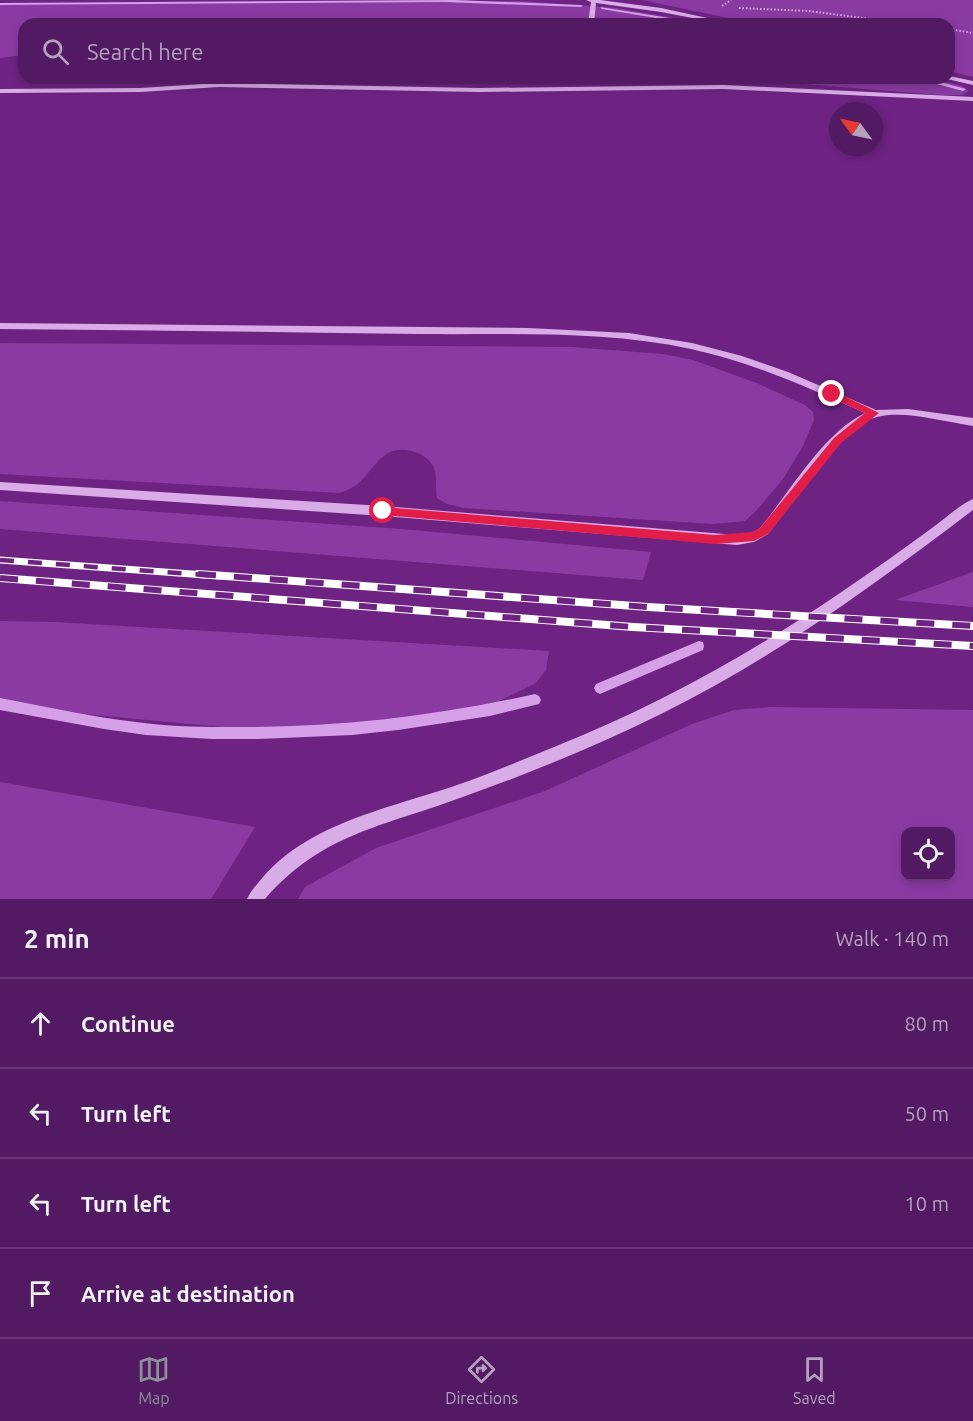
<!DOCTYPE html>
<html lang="en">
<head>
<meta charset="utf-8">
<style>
  :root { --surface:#521a62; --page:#5c276b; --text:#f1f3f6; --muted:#b5a1be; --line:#683877; --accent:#8c9099 }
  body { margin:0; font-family:Ubuntu,sans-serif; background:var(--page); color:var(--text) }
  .controls { position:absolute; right:18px; bottom:18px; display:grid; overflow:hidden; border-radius:12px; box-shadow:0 3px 9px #0003 }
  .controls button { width:54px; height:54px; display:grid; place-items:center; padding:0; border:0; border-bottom:2px solid var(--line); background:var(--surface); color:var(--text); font:30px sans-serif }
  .compass { position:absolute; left:829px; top:102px; width:54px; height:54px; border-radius:50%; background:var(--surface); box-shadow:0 3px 9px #0003; rotate:303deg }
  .stop { position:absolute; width:18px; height:18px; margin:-14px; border:4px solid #e11d48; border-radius:50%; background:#fff }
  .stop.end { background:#e11d48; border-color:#fff; box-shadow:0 2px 6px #0008 }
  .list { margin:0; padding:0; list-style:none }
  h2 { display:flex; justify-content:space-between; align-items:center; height:78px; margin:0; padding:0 24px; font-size:26px }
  h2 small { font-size:20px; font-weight:400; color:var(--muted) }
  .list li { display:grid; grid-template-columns:39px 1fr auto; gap:18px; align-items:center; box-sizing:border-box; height:90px; padding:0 24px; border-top:2px solid var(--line) }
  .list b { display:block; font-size:22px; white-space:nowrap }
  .list em { font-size:20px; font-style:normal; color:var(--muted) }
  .icon { flex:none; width:33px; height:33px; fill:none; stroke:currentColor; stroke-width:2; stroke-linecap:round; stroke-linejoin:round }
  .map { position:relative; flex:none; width:973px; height:899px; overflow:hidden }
  .search { position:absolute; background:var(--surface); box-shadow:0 3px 9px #0003; left:18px; right:18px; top:18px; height:66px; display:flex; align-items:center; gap:15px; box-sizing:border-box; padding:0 21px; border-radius:18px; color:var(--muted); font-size:22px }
  .sheet { height:438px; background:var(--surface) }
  nav { display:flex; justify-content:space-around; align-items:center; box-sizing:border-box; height:84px; border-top:2px solid var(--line); background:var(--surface); font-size:16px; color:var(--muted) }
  nav a { display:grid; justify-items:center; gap:3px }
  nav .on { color:var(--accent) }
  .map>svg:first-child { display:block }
</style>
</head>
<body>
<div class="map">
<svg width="973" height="899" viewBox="0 0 973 899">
  <rect width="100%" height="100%" fill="#6e2383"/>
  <g fill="#8a3ba2" fill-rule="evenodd">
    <polygon points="642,0 973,0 973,77 949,71 949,24 757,24"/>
    <polygon points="523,1 616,8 709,24 24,24 24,55 0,58 0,5"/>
    <polygon points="590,78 929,78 962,86 969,91 962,95 940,95 791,83 616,83"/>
    <path d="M0,343L571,347L663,354L693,360L754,382L805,405L813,412L814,420L803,446L783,479L756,511L745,521L713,524L464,508L447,504L437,498C435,488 438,475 433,466C426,452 402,445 388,453C368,466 366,486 339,493L0,474Z"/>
    <polygon points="0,501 402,529 651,552 643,580 0,529"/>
    <polygon points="973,572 973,607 895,600"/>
    <polygon points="0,621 54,622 549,651 546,670 536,683 495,703 392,723 322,732 263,731 0,706"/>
    <path d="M771,707L973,710V899H298L305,887L376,848L545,791L692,724L734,710ZM906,832H950V876H906Z"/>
    <polygon points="0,782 255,827 211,899 0,899"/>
  </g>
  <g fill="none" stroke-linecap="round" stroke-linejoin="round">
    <g fill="#d6a0e9" fill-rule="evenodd">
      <polygon points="455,0 581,5 583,6 581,7 445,2 0,5 0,3"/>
      <polygon points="600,7 701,23 703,24 692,24 602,9"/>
      <polygon points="915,78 925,78 966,89 963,91"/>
      <polygon points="699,641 703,642 704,646 703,650 600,694 596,692 594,688 596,684"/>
      <path d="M535,694L539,696L541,700L539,704L490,716L398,730L352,735L259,739H212L146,735L104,729L0,710V698C48,707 96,718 144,723C174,727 205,727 236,727C337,728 436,716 535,694Z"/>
    </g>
    <g stroke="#d9ace8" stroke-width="2" stroke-dasharray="1.5 2" stroke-linecap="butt">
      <polyline points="722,6 731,0"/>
      <polyline points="739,8 809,11 908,24"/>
      <polyline points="949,29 973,33"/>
    </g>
    <g fill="#d9ace8" fill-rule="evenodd">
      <polygon points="586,0 600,0 661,8 735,24 724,24 661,12 596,3 594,24 588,24 591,2"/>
      <polygon points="949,76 973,81 973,85 947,79 946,78 949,78"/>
      <polygon points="219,83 479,88 724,85 973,97 973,101 724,89 479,92 219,87 140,92 0,93 0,89 140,88"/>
      <path d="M0,323L528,328L629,333L692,343L742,356L788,372L876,410L908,409L973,418V426C944,422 905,410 877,417C840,426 792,505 768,534L754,542L737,545L383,516L0,490V482L383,506L737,535L752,533L760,528C791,491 821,435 865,413C809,388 752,362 691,349C602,330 511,335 421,334C280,332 140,330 0,329Z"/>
      <path d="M973,499V510C874,585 773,659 661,714C596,746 528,774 460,798C384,826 321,834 265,899H247C251,891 257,884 263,877C311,822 391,808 457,785C489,774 522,760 554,747C655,707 750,654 840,593C871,572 902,550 932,528C945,519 959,505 973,499Z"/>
    </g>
    <g stroke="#fff" stroke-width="7">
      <polyline id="rail-far1" points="0,560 219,576"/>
    </g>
    <g stroke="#fff" stroke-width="8">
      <g id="rail">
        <polyline points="198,574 648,607 973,626"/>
        <polyline points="0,578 633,627 973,646"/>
      </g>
    </g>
    <use href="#rail-far1" stroke="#6e2383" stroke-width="4.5" stroke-dasharray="14" stroke-linecap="butt"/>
    <use href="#rail" stroke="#6e2383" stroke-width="6" stroke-dasharray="18" stroke-linecap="butt"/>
  </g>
  <polygon fill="#e11d48" points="829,392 836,392 879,413 841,443 768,534 754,541 715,544 383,515 378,511 383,507 715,535 752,532 760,528 834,438 865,413 829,397"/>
</svg>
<div class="controls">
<button><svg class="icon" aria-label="locate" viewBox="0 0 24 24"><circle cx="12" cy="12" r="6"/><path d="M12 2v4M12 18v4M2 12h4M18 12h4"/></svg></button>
</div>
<svg class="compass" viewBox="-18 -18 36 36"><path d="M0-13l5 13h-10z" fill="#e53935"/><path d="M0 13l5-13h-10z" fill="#b5a1be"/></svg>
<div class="stop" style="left:383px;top:511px"></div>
<div class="stop end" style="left:832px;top:394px"></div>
<div class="search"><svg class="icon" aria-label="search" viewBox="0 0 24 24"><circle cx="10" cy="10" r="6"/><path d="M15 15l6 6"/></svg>Search here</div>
</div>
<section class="sheet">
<h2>2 min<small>Walk · 140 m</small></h2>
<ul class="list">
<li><svg class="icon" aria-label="ahead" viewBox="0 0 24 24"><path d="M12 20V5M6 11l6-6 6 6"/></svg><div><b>Continue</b></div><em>80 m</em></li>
<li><svg class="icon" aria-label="left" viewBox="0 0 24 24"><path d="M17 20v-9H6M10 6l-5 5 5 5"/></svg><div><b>Turn left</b></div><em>50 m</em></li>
<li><svg class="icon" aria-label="left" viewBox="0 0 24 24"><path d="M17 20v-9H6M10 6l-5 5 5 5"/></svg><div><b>Turn left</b></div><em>10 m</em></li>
<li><svg class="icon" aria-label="arrive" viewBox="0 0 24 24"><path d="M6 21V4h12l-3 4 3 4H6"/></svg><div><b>Arrive at destination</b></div></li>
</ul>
</section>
<nav>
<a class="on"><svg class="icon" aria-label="map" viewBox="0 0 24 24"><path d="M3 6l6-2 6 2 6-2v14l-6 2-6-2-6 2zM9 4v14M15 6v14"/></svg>Map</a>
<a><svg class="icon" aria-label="directions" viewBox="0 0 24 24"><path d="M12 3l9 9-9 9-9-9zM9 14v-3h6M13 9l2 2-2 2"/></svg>Directions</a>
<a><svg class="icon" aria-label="saved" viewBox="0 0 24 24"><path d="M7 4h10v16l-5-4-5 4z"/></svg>Saved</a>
</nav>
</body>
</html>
